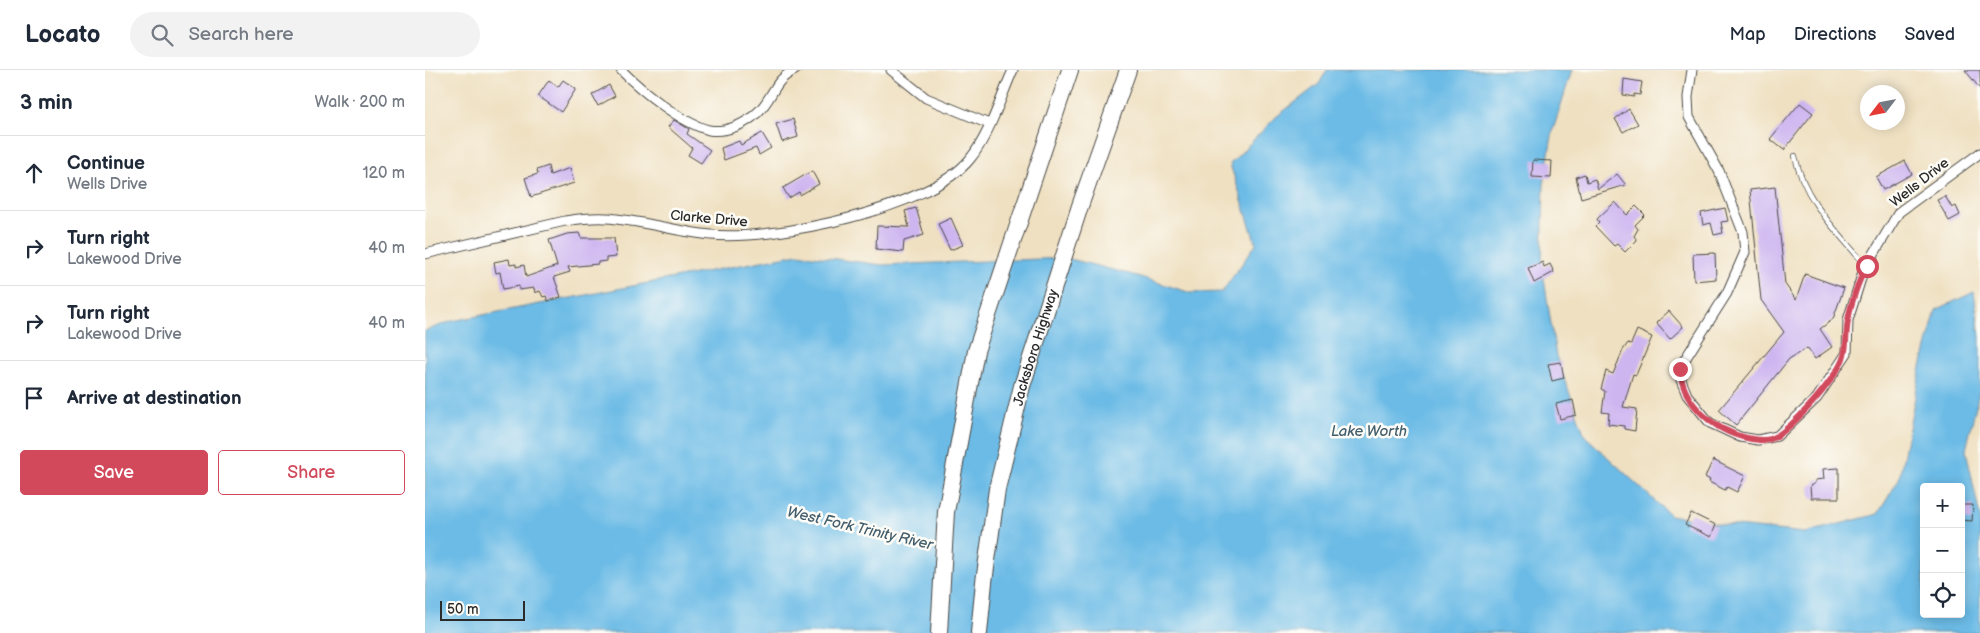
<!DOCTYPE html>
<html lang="en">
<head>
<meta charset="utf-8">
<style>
  :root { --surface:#fff; --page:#f2f2f3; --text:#1f2937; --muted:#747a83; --line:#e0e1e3; --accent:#d1495b }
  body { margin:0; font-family:"Balsamiq Sans",sans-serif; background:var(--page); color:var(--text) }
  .controls { position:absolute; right:15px; bottom:15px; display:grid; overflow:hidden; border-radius:5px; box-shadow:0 2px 12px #0003 }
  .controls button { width:45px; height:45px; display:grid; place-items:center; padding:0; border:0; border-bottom:1px solid var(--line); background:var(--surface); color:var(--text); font:25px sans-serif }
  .compass { position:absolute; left:1435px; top:15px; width:45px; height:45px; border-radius:50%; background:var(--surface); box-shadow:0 2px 12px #0003; rotate:238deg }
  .scale { position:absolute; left:15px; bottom:12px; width:85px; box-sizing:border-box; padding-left:5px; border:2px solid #2b2b2b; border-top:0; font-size:14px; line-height:18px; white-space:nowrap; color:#2b2b2b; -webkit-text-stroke:4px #fdfcf7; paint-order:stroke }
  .stop { position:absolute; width:15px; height:15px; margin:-11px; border:4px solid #d1495b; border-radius:50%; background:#fff }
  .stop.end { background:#d1495b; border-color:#fff; box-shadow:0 1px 5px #0008 }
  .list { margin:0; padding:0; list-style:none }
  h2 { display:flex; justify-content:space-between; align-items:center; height:65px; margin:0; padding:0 20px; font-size:21px }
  h2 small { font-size:16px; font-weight:400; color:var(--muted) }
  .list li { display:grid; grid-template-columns:32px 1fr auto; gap:15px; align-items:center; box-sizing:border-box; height:75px; padding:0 20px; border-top:1px solid var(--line) }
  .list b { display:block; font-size:19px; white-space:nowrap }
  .list p { margin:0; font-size:16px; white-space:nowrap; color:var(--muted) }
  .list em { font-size:16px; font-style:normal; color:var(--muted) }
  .actions { display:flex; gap:10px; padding:15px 20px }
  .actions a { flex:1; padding:11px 0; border:1px solid var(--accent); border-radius:5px; text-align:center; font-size:18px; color:var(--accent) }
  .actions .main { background:var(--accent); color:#fff }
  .icon { flex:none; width:28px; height:28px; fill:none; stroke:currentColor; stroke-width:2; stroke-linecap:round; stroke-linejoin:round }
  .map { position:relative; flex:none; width:1555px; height:563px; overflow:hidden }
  header { display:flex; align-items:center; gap:30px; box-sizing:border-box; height:70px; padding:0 25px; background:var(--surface); border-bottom:1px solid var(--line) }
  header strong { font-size:24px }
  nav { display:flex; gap:28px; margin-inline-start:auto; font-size:18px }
  .search { width:350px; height:45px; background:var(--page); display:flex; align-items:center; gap:12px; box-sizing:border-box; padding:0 18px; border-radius:28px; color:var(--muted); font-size:19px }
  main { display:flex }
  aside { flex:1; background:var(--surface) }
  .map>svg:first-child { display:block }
</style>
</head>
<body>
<header>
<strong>Locato</strong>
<div class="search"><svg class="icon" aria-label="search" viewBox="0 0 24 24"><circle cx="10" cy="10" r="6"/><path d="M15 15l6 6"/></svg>Search here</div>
<nav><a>Map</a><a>Directions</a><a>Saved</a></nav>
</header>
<main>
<aside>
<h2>3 min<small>Walk · 200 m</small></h2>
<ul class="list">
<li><svg class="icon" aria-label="ahead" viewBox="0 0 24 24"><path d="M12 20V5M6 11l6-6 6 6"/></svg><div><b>Continue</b><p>Wells Drive</p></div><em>120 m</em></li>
<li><svg class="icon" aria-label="right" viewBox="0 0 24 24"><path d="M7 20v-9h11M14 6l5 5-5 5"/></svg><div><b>Turn right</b><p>Lakewood Drive</p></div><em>40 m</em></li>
<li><svg class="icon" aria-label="right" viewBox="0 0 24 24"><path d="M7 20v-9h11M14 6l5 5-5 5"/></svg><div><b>Turn right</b><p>Lakewood Drive</p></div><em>40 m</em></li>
<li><svg class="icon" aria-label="arrive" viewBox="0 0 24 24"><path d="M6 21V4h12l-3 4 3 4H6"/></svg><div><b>Arrive at destination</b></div></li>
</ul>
<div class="actions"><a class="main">Save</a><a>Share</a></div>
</aside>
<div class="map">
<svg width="1555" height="563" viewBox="0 0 1555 563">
  <rect width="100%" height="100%" fill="#fdfcf7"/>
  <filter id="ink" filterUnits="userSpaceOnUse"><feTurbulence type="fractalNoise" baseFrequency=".02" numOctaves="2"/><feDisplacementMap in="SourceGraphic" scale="10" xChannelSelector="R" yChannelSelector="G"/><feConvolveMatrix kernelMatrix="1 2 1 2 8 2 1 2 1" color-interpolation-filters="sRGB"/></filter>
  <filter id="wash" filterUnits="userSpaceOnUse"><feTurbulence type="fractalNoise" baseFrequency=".0096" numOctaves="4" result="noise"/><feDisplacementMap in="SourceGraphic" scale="20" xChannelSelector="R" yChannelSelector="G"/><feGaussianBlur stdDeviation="1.12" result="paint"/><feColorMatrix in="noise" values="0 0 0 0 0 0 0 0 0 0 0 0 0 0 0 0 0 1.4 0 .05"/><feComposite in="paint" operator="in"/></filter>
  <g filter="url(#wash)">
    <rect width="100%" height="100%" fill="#efe0c1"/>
    <path fill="#6cbbe6" stroke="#4c7388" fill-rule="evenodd" d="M902,0H1147L1128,60L1119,113L1117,196L1131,286L1160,366L1245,445L1301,455L1380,463L1453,444L1474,409L1496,297L1511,240L1549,222L1555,267V318L1541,380L1555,447V563H0V261L27,251L373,184L457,195L641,188L712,206L766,223L797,222L831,174L805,94L851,47L894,14ZM1499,417H1536V544H1499Z"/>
    <g id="blocks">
      <g fill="#cdb5f0">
        <polygon points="1540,0 1555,0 1555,19"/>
        <polygon points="1199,9 1217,12 1215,25 1209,24 1209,27 1198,25"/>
        <polygon points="124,10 133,17 138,10 151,19 136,42 113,26"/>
        <polygon points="184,15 190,26 173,36 167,25"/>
        <polygon points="1375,33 1388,43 1359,80 1345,69"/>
        <polygon points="1204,39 1213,54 1198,62 1190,49"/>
        <polygon points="368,49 373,67 357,72 351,54"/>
        <polygon points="249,50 264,59 262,64 285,80 276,93 263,85 267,78 243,57"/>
        <polygon points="337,63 346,78 334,85 331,78 299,90 296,78 314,71 316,75"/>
        <polygon points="1108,90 1127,91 1126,108 1107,107"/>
        <polygon points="1480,91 1487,104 1458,120 1451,107"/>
        <polygon points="123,96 125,105 145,98 149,113 106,127 100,108 113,104 112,100"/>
        <polygon points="387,101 394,114 375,125 374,122 364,128 358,118"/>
        <polygon points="1160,104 1162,112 1170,109 1173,119 1192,104 1201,115 1156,128 1151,107"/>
        <polygon points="1350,117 1360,214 1371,230 1380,204 1419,218 1408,249 1395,259 1407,277 1390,289 1382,278 1364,289 1311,355 1294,340 1359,262 1336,230 1325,120"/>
        <polygon points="1520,126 1527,138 1531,136 1535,145 1524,151 1512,130"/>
        <polygon points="1190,132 1202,145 1211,136 1220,145 1210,155 1213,159 1209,166 1212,170 1200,182 1192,174 1189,176 1170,156 1174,152 1172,149"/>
        <polygon points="491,138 499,165 479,171 478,182 451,179 452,156 484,157 480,141"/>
        <polygon points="1300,138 1303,151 1296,152 1298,163 1289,165 1286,153 1278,155 1276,143"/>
        <polygon points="526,148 538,175 525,180 513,154"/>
        <polygon points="154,163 156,168 189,168 191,187 181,188 181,191 173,192 173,194 143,197 145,202 129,207 136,227 123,231 121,226 118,227 115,221 110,223 109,218 94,220 94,216 78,219 75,202 71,203 69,192 84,189 85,195 91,194 91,197 99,195 101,207 132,196 124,170 142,164"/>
        <polygon points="1290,183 1291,209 1269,211 1268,184"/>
        <polygon points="1118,192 1119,197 1125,194 1129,202 1109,213 1103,198"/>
        <polygon points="1244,241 1258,257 1245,269 1231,253"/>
        <polygon points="1212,260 1227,267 1211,305 1208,304 1198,337 1212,339 1210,361 1199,359 1199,356 1183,354 1184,343 1177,342 1180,321 1176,319 1181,301 1188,304 1198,280 1203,273 1206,274"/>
        <polygon points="1136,292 1139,308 1127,311 1123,294"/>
        <polygon points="1148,330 1151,345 1135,349 1131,334"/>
        <polygon points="1288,390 1320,406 1312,422 1302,417 1300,420 1284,412 1285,410 1280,407"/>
        <polygon points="1414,398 1414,428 1386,428 1385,416 1390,413 1390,410 1399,409 1398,399"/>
        <polygon points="1536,435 1548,435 1547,451 1536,450"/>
        <polygon points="1266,443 1291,455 1286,467 1260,455"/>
      </g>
    </g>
  </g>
  <g filter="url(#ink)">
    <use href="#blocks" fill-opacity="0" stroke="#484642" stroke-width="1"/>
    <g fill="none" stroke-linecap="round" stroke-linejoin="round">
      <g stroke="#484642" stroke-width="6">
        <path id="lane" d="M1370,86C1379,131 1413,162 1441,196"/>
      </g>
      <g stroke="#484642" stroke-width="11">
        <g id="street">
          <path d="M196,0C216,20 256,53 284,60C301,63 321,54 333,42C349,27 348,10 370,0"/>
          <polyline points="466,0 501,28 564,54"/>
          <polyline points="1267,0 1263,27 1264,47 1294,101 1318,162 1320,182 1302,223 1257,294 1256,310 1262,325 1285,353 1315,367 1333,370 1352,366 1392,328 1422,283 1423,250 1438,202 1474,142 1555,83"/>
          <path d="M0,184L140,151C153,149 167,147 181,148C216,150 251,162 286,165C348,171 505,139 545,89C564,66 576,27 588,0"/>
        </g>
      </g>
      <g stroke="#484642" stroke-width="18">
        <g id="highway">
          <polyline points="514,563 521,442 551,281 645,0"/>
          <path id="s1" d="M554,563L559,512L572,419L597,316L655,136L703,0"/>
        </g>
      </g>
      <use href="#lane" stroke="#fff" stroke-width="4.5"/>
      <use href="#street" stroke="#fff" stroke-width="9"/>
      <use href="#highway" stroke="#fff" stroke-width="16"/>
    </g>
  </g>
  <g fill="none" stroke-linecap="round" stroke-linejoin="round" filter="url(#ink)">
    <path stroke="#d1495b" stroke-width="6" d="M1255,299C1257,334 1290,361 1322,368C1332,370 1343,372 1352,366C1370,354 1397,323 1409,305C1425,282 1419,275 1423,250C1426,233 1433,211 1442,196"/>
  </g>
  <g text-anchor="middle" stroke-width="5" stroke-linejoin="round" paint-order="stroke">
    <g font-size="14" fill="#2b2b2b" stroke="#fdfcf7">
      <text transform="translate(1494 112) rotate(-38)" y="5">Wells Drive</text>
      <text transform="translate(284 148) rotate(5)" y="5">Clarke Drive</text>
      <text dy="5" stroke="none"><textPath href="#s1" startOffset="292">Jacksboro Highway</textPath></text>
    </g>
    <g font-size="15" font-style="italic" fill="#425d6c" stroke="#fdfcf7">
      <text x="944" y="366">Lake Worth</text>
      <text transform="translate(435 458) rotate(13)" y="5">West Fork Trinity River</text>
    </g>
  </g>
</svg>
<div class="controls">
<button>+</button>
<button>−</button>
<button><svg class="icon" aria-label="locate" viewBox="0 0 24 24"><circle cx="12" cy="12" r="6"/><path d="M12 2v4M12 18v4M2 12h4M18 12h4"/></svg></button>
</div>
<svg class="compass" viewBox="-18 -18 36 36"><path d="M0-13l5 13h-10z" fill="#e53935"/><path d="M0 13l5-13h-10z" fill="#747a83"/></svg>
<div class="scale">50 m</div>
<div class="stop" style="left:1442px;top:196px"></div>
<div class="stop end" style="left:1255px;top:299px"></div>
</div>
</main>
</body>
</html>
